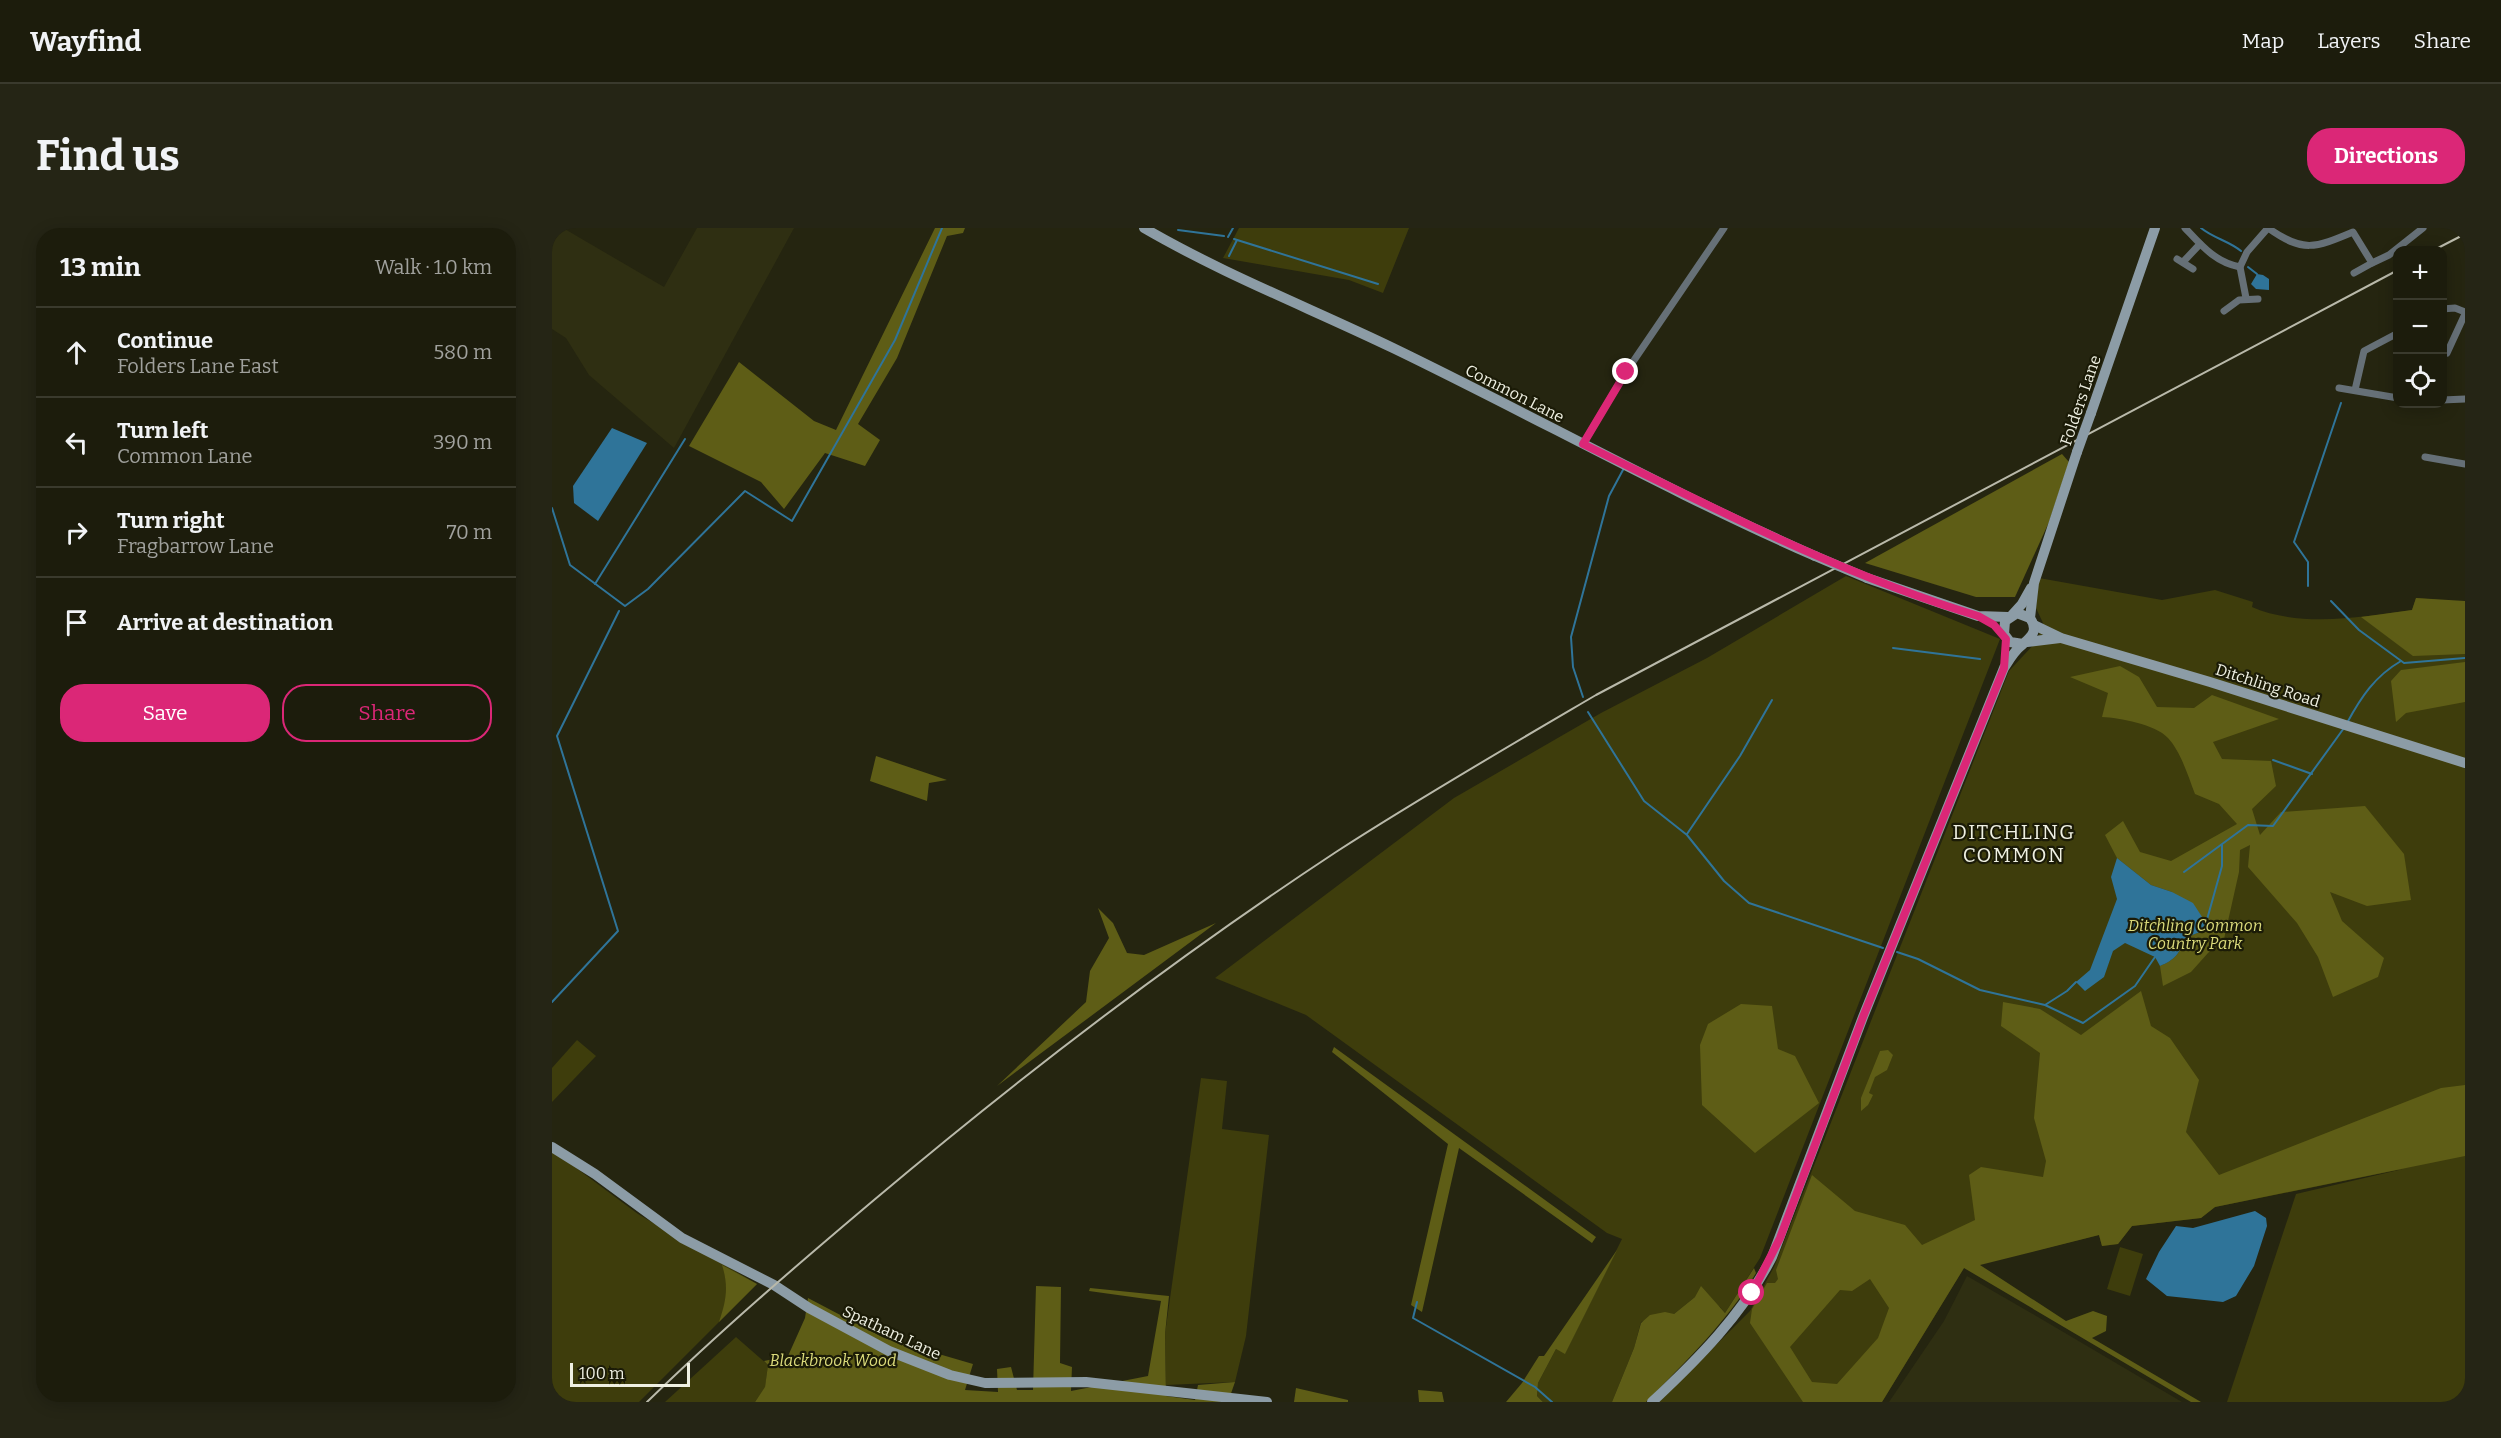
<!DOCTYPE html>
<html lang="en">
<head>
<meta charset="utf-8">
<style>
  :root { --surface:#1c1c0c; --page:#252515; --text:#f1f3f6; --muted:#a0a19d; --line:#3a3a2d; --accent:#db2777 }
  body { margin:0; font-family:Bitter,serif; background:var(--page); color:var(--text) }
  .controls { position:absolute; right:18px; top:18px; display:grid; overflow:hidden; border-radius:12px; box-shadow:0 3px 15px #0003 }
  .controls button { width:54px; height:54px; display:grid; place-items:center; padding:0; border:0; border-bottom:2px solid var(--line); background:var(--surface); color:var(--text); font:30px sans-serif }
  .scale { position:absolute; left:18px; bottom:15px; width:120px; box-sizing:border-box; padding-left:6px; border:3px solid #eff0e2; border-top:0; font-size:16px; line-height:21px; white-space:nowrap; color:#eff0e2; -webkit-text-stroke:4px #1b1b07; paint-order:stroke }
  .stop { position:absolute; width:18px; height:18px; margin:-14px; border:4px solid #db2777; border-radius:50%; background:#fff }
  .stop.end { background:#db2777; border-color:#fff; box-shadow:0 2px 6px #0008 }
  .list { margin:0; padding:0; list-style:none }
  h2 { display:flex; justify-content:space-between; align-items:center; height:78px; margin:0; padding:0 24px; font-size:26px }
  h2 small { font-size:20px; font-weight:400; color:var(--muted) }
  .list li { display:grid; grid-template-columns:39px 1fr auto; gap:18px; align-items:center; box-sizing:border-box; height:90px; padding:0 24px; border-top:2px solid var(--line) }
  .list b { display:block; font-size:22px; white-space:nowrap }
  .list p { margin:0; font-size:20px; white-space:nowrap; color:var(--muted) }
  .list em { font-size:20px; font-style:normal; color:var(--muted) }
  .actions { display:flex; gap:12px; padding:18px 24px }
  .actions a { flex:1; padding:14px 0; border:2px solid var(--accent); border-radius:24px; text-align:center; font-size:21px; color:var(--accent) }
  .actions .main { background:var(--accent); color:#fff }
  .icon { flex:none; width:33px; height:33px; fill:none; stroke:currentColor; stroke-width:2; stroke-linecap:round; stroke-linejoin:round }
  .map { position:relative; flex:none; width:1913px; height:1174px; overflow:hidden; border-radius:24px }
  header { display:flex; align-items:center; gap:36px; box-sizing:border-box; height:84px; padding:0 30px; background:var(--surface); border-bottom:2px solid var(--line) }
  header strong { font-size:28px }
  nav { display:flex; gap:33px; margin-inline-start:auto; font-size:21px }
  .intro { display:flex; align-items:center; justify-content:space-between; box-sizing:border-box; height:144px; padding:0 36px }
  h1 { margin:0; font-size:42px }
  .button { padding:15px 27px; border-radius:24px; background:var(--accent); color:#fff; font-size:21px; font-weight:700 }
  main { display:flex; gap:36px; padding:0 36px }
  aside { flex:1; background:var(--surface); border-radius:24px; box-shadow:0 3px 15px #0003 }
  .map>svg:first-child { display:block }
</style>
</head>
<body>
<header>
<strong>Wayfind</strong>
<nav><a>Map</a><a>Layers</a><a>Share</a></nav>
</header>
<div class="intro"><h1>Find us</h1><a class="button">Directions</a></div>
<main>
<aside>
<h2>13 min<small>Walk · 1.0 km</small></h2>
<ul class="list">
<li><svg class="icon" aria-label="ahead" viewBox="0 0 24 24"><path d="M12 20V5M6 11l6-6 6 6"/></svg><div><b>Continue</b><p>Folders Lane East</p></div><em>580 m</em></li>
<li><svg class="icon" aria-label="left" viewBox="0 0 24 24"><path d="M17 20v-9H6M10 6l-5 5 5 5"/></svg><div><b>Turn left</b><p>Common Lane</p></div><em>390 m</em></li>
<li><svg class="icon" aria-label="right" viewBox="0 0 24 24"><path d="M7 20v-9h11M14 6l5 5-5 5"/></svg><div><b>Turn right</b><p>Fragbarrow Lane</p></div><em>70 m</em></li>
<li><svg class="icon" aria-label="arrive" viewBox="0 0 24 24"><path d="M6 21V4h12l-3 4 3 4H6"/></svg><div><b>Arrive at destination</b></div></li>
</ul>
<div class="actions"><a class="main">Save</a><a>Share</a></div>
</aside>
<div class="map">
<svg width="1913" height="1174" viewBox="0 0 1913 1174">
  <rect width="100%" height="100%" fill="#252510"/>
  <g fill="#2f2f12">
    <polygon points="0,0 11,0 112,59 145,0 242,0 122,220 37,147 14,110 0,101"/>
    <polygon points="1415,1048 1479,1085 1630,1174 1337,1174 1392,1093"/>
  </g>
  <g fill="#3e3d0c">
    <polygon points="687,0 857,0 831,65 797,52 671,30"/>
    <polygon points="1294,348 1448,411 1208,1030 1173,1085 1168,1079 1143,1069 1122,1086 1089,1094 1082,1120 1060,1174 991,1174 985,1168 986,1155 1004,1121 1013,1125 1070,1011 1055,1005 754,787 663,750 902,570 1049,485 1155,430"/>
    <path d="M1487,350L1610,372L1663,362L1701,374L1700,379C1748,400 1811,389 1860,382L1864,370L1913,374V1174H1675L1744,966L1851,941L1663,979L1649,990L1580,998L1566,1016L1550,1018L1547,1007L1412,1040L1330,1174H1107L1198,1083L1222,1039L1457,443L1484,414L1491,395L1484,380Z"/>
    <polygon points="25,812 44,828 0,874 0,840"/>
    <polygon points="649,850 675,853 670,901 717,907 694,1108 683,1154 614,1157 613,1106"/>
    <polygon points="0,922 86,986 205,1056 87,1174 0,1174"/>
    <polygon points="1568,1019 1591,1026 1578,1068 1555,1061"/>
    <polygon points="184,1109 216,1137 213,1160 203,1174 113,1174"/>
  </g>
  <g fill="#5e5d16" fill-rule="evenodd">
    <polygon points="383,0 413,0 411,5 395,8 345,130 306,196 328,212 313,238 273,225 232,281 209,254 137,218 187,134 262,193 284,202"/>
    <polygon points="1510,226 1517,234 1497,294 1463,369 1424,369 1313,335"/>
    <polygon points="1864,370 1913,373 1913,426 1861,428 1809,389 1860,382"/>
    <polygon points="1913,434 1913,474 1854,485 1844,494 1839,453 1849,442"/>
    <path d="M1568,438L1587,449L1605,479L1642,480L1660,467L1727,491L1661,514L1670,531L1719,533L1724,558L1700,581L1708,607L1729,584L1813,578L1852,626L1859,672L1815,678L1778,664L1790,693L1832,730L1826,749L1781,769L1766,729L1745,695L1696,639L1698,617L1688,622L1687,644L1672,711L1656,725L1639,744L1611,758L1608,738C1623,732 1628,725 1633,710L1648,704L1620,664L1599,657L1565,630L1553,607L1571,593L1588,624L1619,633L1685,596L1667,576L1643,566C1636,548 1629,524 1616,510C1603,496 1568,490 1550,489L1556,465L1518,449Z"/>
    <polygon points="324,528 395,552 377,555 375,573 318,553"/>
    <polygon points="546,680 561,695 575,725 592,727 664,695 445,858 534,774 538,743 557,710"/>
    <path d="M1589,763L1599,798L1618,810L1647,852L1634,904L1667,947L1889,860L1913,857V928L1663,979L1649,990L1580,998L1566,1016L1550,1018L1547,1007L1428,1037L1514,1093L1541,1083L1555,1088L1554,1103L1540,1110L1649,1174H1639L1412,1040L1330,1174H1251L1198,1095L1200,1081L1215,1055H1223L1226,1051L1224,1042L1260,947L1303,983L1353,997L1370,1017L1423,992L1417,947L1429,939L1491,949L1494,933L1482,890L1488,825L1449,798L1451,774L1488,781L1529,807ZM1318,1051L1337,1080L1326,1110L1285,1156L1260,1154L1238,1119L1288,1062L1300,1063Z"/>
    <polygon points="1189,776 1220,778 1226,821 1243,828 1267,875 1203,925 1150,877 1148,817 1156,796"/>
    <polygon points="782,819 1044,1009 1040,1015 907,920 870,1084 859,1077 896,916 780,824"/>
    <polygon points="1336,822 1341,827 1335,842 1323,849 1317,865 1321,867 1316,877 1309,883 1309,870 1328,823"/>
    <polygon points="1065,1022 1013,1126 1004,1121 986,1155 985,1168 991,1174 954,1174 970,1155 987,1128 992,1128"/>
    <path d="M170,1037L205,1056L167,1094C174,1073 177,1059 170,1037Z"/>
    <path d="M1202,1040L1204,1045C1175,1094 1133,1134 1094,1174H1060L1082,1120L1089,1095L1098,1087L1113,1084L1122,1086L1143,1069L1149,1058L1173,1085Z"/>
    <polygon points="484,1058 509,1059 508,1135 520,1139 519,1163 596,1148 609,1073 537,1063 538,1060 617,1068 613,1106 614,1168 643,1172 646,1157 683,1154 676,1174 203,1174 213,1159 216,1137 212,1133 236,1128 253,1090 256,1070 332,1110 421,1136 413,1162 446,1164 445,1141 459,1139 465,1162 481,1162"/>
    <polygon points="744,1160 796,1172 796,1174 742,1174"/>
    <polygon points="866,1162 890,1164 892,1174 867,1174"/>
  </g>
  <g fill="#2f7499">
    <polygon points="1705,46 1711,47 1717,51 1717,62 1704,61 1699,56"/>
    <polygon points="60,200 95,215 46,293 22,275 21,258"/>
    <path d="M1565,630L1599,657L1620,664L1641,675L1654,695L1648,704L1633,710C1628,725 1623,732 1608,738L1603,729L1573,715L1561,723L1552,749L1533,763L1524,754L1538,742L1565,671L1559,649Z"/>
    <polygon points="1703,983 1714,990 1715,998 1702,1038 1684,1068 1671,1074 1615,1068 1594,1051 1607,1024 1624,998 1641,1000"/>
  </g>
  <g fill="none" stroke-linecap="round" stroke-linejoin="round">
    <g stroke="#2f7499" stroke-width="2">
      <path d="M1649,0C1661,10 1677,13 1689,23"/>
      <polyline points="626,2 672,8"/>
      <polyline points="676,9 681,0"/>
      <polyline points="682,11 826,56"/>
      <polyline points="677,28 685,12"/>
      <polyline points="1696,39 1705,46"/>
      <polyline points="0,280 18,337 73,378 96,361 193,263 240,293 343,112 390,0"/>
      <polyline points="43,356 133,211"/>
      <polyline points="1756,358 1756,334 1742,314 1789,175"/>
      <polyline points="1779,373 1807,402 1852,435 1913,430"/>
      <polyline points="1341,420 1428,431"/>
      <polyline points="1031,469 1021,439 1019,409 1057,268 1072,240"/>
      <polyline points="1036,484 1092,573 1135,607 1172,653 1197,675 1331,720"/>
      <path d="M1795,495C1809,469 1823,448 1849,433"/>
      <polyline points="1721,532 1760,546"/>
      <polyline points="1135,606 1188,528 1220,472"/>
      <polyline points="1632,644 1696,597 1721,598 1792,500"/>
      <polyline points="1654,695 1670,638 1670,617"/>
      <polyline points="1345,724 1366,731 1428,762 1493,777 1531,795 1583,758 1603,729"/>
      <polyline points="0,774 66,703 5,508 67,383"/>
      <polyline points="1493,777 1515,763 1524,754"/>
      <polyline points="865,1074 861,1090 983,1159 1000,1174"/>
    </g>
    <g stroke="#667077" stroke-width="7">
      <path d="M1633,0C1650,18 1663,34 1688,39L1695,24L1716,0"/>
      <path d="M1716,0C1751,25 1763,20 1801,4L1820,35L1837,27L1871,0"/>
      <polyline points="1625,31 1641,41"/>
      <polyline points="1631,34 1648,16"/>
      <polyline points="1688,39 1694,70"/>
      <polyline points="1802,45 1820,35"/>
      <polyline points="1890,81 1903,80 1913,84"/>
      <polyline points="1672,83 1687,72 1706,71"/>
      <polyline points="1895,125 1913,86"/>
      <polyline points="1787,160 1846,170"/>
      <polyline points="1803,162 1812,123 1846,105"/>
      <polyline points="1890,172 1913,171"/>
      <polyline points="1031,216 1074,144 1172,0"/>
      <polyline points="1873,229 1913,236"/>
    </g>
    <g stroke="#8c9ca6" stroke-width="10">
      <path d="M592,0C671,46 758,80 841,120C982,188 1119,265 1263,328"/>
      <polyline points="1539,185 1603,0"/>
      <polyline points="1315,350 1426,388 1456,389"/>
      <polyline points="1460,387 1470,376 1479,360"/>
      <polyline points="1478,390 1482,355 1525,224"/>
      <polyline points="1482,397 1509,410 1658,454 1913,535"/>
      <polyline points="1475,414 1508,410"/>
      <polyline points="0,919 43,946 130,1010 222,1057 257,1080 337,1123 398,1147 433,1155 534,1154 715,1174"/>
      <path d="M1100,1174C1146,1131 1191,1086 1220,1029L1311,789L1452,440C1457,432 1462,423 1470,417C1479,409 1487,403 1478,390L1465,385L1453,393L1452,406L1458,414L1471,416"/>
    </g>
    <g stroke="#b9b9aa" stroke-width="2">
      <polyline points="1882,22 1913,6"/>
      <path d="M95,1174C168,1103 245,1037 322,972C469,848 623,730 784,624C869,569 957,518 1044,467L1846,42"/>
    </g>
    <g stroke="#8c9ca6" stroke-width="10">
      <polyline points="1525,224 1539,185"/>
      <polyline points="1263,328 1315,350"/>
    </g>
  </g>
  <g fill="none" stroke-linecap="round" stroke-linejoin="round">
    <path stroke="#db2777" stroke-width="8" d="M1074,144L1031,216C1160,279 1287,346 1426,388L1442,397L1454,411L1452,440L1311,789L1228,1010L1200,1065"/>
  </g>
  <g text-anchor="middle" stroke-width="4.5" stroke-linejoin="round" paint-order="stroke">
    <g font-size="16" fill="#eff0e2" stroke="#1b1b07">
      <text transform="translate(963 165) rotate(27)" y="6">Common Lane</text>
      <text transform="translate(1528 172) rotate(-71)" y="6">Folders Lane</text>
      <text transform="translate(1716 457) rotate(18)" y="6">Ditchling Road</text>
      <text transform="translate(340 1104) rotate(25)" y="6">Spatham Lane</text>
    </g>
    <g font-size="16" font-style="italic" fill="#dbdb7b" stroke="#1b1b07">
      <text x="1643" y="703">Ditchling Common<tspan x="1643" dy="18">Country Park</tspan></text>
      <text x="281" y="1138">Blackbrook Wood</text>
    </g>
    <g font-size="20" letter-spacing="1.5" fill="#eff0e2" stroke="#1b1b07">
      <text x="1462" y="611">DITCHLING<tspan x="1462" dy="23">COMMON</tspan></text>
    </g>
  </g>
</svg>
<div class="controls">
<button>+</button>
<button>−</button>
<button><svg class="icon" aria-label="locate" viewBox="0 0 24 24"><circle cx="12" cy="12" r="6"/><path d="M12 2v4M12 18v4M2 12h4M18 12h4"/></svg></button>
</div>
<div class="scale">100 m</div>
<div class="stop" style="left:1200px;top:1065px"></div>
<div class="stop end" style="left:1074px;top:144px"></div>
</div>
</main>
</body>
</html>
